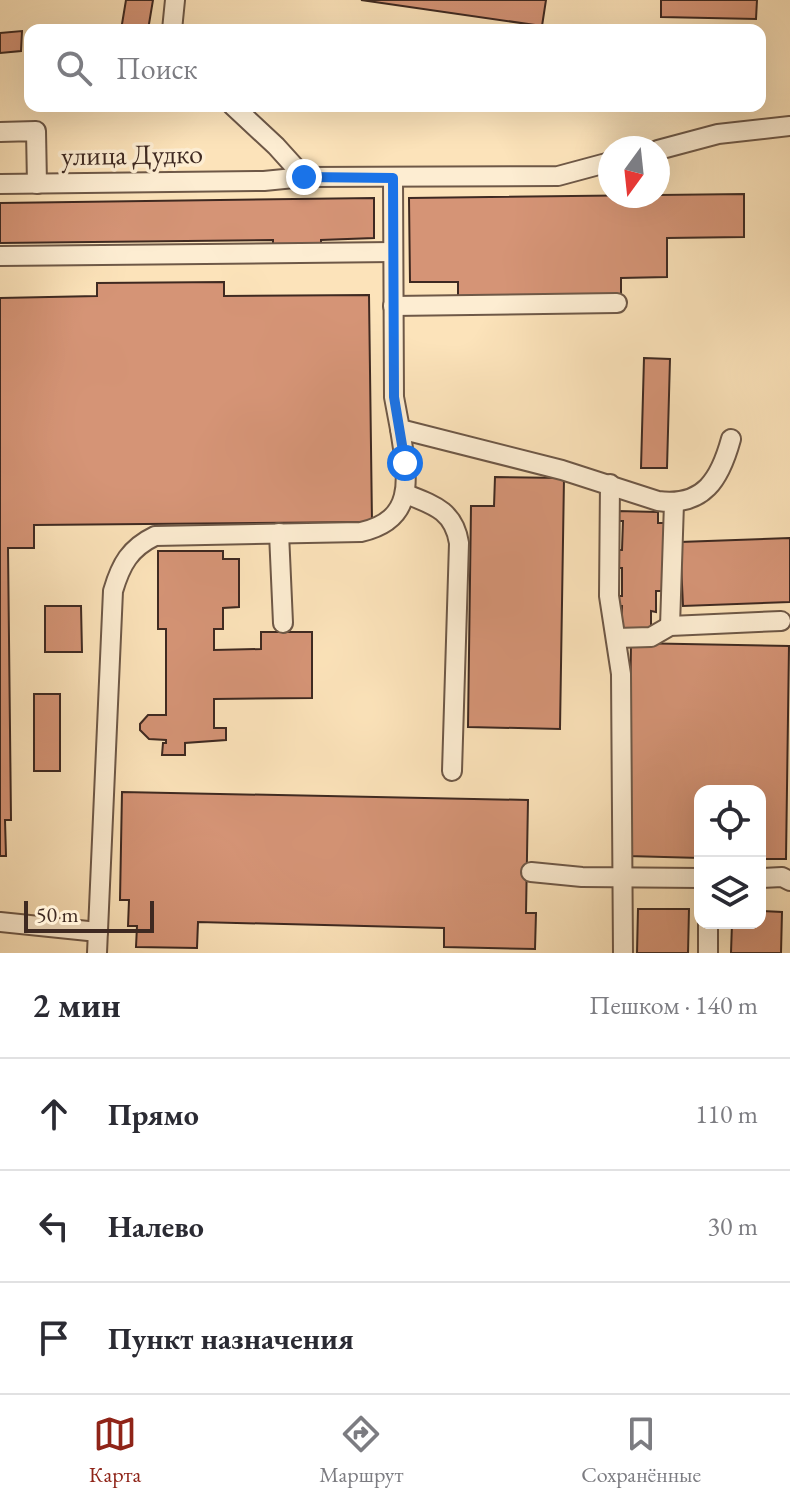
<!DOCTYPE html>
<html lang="ru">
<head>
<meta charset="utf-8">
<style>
  :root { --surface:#fff; --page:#f7f7f7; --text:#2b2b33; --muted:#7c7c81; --line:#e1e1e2; --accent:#8f2418 }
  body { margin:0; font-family:"EB Garamond",serif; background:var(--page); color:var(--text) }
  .controls { position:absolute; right:24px; bottom:24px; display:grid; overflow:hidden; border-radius:16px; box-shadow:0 8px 32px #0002 }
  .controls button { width:72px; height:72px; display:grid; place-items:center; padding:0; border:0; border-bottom:2px solid var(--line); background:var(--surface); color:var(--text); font:40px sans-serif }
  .compass { position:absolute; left:598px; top:136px; width:72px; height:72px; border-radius:50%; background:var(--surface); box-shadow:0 8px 32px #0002; rotate:195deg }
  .scale { position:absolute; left:24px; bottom:20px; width:130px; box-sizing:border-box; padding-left:8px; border:4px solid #3e2921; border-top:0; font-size:22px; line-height:28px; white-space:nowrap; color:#3e2921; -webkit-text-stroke:6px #fdedd2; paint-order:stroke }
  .stop { position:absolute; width:24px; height:24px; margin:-18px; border:6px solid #1a73e8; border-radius:50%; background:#fff }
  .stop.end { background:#1a73e8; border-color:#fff; box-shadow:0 2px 8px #0008 }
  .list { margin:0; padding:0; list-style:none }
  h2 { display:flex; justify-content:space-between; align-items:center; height:104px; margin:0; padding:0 32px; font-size:34px }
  h2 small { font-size:26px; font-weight:400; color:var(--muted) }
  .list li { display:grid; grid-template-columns:52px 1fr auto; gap:24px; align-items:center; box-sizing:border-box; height:112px; padding:0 32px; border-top:2px solid var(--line) }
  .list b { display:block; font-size:30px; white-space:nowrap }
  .list em { font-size:26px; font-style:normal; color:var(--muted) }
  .icon { flex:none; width:44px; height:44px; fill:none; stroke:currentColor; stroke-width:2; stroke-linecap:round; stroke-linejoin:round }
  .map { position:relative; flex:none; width:790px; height:953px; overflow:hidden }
  .search { position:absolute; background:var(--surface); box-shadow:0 8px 32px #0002; left:24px; right:24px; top:24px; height:88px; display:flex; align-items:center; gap:20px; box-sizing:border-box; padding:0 28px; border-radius:16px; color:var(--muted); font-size:30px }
  .sheet { height:440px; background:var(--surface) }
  nav { display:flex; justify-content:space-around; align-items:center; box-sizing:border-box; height:112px; border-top:2px solid var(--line); background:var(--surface); font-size:22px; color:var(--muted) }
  nav a { display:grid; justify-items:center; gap:4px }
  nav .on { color:var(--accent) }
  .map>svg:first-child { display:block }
</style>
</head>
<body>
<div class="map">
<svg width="790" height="953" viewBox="0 0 790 953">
  <rect width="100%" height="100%" fill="#fce3ba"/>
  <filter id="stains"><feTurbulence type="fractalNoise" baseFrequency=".0025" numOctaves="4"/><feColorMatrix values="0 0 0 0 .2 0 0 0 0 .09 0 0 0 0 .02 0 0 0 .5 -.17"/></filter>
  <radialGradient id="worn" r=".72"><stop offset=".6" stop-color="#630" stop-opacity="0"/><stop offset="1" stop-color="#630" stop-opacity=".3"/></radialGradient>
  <g fill="#d59476" stroke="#3e2921" stroke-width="2">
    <polygon points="126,0 153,0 148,30 121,30"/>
    <polygon points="361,0 546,0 542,26"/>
    <polygon points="661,0 757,0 756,19 661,17"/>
    <polygon points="22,31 21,51 0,53 0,33"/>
    <polygon points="744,194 744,237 667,238 667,277 621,278 621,297 458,299 458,282 410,282 409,198"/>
    <polygon points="374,198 374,238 321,240 321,246 273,246 273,240 0,243 0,203"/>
    <polygon points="224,282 224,296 369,295 372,522 34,525 34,548 8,548 11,820 5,820 6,856 0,856 0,298 97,296 97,283"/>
    <polygon points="644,358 670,359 667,468 641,468"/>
    <polygon points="495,477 564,478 560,729 468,727 471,506 494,506"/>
    <polygon points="617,511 658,512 658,523 668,523 667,591 656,591 656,612 651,611 651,631 621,630 622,606 615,606 616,596 622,596 622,568 617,568 617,550 622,550 623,521 617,521"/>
    <polygon points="790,538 790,602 683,606 680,542"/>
    <polygon points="158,551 223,551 223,559 239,559 239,607 223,608 223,629 214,629 214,650 261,649 261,632 312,632 312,698 214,699 214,728 226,728 226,740 185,743 185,755 162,755 163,743 166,743 166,740 149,739 140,730 140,724 148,715 166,715 166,629 158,629"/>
    <polygon points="45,606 81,606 82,652 45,652"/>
    <polygon points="631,643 789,646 786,859 760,859 760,791 700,791 700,858 628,856"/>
    <rect x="34" y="694" width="26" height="77"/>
    <polygon points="122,792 528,800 526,913 536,913 535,949 444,947 444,928 198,922 197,948 136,947 137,926 128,926 129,900 120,900"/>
    <polygon points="638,909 689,909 688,953 637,953"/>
    <polygon points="760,911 782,912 781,953 731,953 732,923 760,923"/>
  </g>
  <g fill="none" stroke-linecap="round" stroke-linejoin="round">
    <g stroke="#6e5847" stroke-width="22">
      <g id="minor">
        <polyline points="172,30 175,0"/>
        <polyline points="233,106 276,146 304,177"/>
        <polyline points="0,132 36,131 37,184"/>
        <polyline points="658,150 718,134 790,126"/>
        <path d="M393,178L394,397L400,429L562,470L658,501C704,507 720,479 731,439"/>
        <polyline points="0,184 264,181 304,177 558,176 610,162"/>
        <polyline points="0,256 393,252"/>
        <polyline points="393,306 617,303"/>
        <polyline points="610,484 609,596 621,674 623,953"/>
        <path d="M406,494C434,505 454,511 459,543L452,771"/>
        <polyline points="279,533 283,623"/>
        <polyline points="670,626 674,503"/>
        <polyline points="616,638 651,637 670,626 781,621"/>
        <polyline points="531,872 582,877 700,878"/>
        <polyline points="760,878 782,877 790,881"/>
        <polyline points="0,922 98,932"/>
        <polyline points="708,923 708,953"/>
        <path d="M97,953L113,591C121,564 130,548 155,536L361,532C418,519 407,475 400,429"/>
      </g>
    </g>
    <use href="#minor" stroke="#fdedd2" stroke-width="18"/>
  </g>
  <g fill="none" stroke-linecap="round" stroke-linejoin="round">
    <polyline stroke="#1a73e8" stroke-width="10" points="304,177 393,178 394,397 405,463"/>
  </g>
  <g text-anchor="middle" stroke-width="7" stroke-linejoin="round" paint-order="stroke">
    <g font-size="28" fill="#3e2921" stroke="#fdedd2">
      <text transform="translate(132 154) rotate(-1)" y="10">улица Дудко</text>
    </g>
  </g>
  <rect width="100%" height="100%" filter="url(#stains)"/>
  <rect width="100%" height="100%" fill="url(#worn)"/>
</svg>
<div class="controls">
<button><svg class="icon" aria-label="locate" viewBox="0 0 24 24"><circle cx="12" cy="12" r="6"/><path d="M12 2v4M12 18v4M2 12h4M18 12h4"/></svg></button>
<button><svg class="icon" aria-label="layers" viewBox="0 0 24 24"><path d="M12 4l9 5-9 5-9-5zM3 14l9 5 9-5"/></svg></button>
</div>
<svg class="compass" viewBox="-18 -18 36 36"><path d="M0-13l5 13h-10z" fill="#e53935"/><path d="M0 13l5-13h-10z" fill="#7c7c81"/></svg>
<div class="scale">50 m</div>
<div class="stop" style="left:405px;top:463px"></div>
<div class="stop end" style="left:304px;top:177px"></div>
<div class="search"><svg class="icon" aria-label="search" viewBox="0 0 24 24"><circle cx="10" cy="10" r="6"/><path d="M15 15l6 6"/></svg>Поиск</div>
</div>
<section class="sheet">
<h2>2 мин<small>Пешком · 140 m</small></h2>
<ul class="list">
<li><svg class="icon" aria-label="ahead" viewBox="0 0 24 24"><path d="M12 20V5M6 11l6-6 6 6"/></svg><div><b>Прямо</b></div><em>110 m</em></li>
<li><svg class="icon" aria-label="left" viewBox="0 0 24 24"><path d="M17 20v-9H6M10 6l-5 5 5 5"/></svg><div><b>Налево</b></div><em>30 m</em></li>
<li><svg class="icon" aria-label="arrive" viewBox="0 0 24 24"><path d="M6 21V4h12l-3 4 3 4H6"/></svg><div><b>Пункт назначения</b></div></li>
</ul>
</section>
<nav>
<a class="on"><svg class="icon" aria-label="map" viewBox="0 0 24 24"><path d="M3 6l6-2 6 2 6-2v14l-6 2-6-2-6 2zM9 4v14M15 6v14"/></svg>Карта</a>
<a><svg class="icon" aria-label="directions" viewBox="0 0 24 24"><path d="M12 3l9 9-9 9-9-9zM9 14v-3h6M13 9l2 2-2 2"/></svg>Маршрут</a>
<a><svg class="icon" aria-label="saved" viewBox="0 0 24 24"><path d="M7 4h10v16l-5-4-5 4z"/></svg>Сохранённые</a>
</nav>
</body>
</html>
